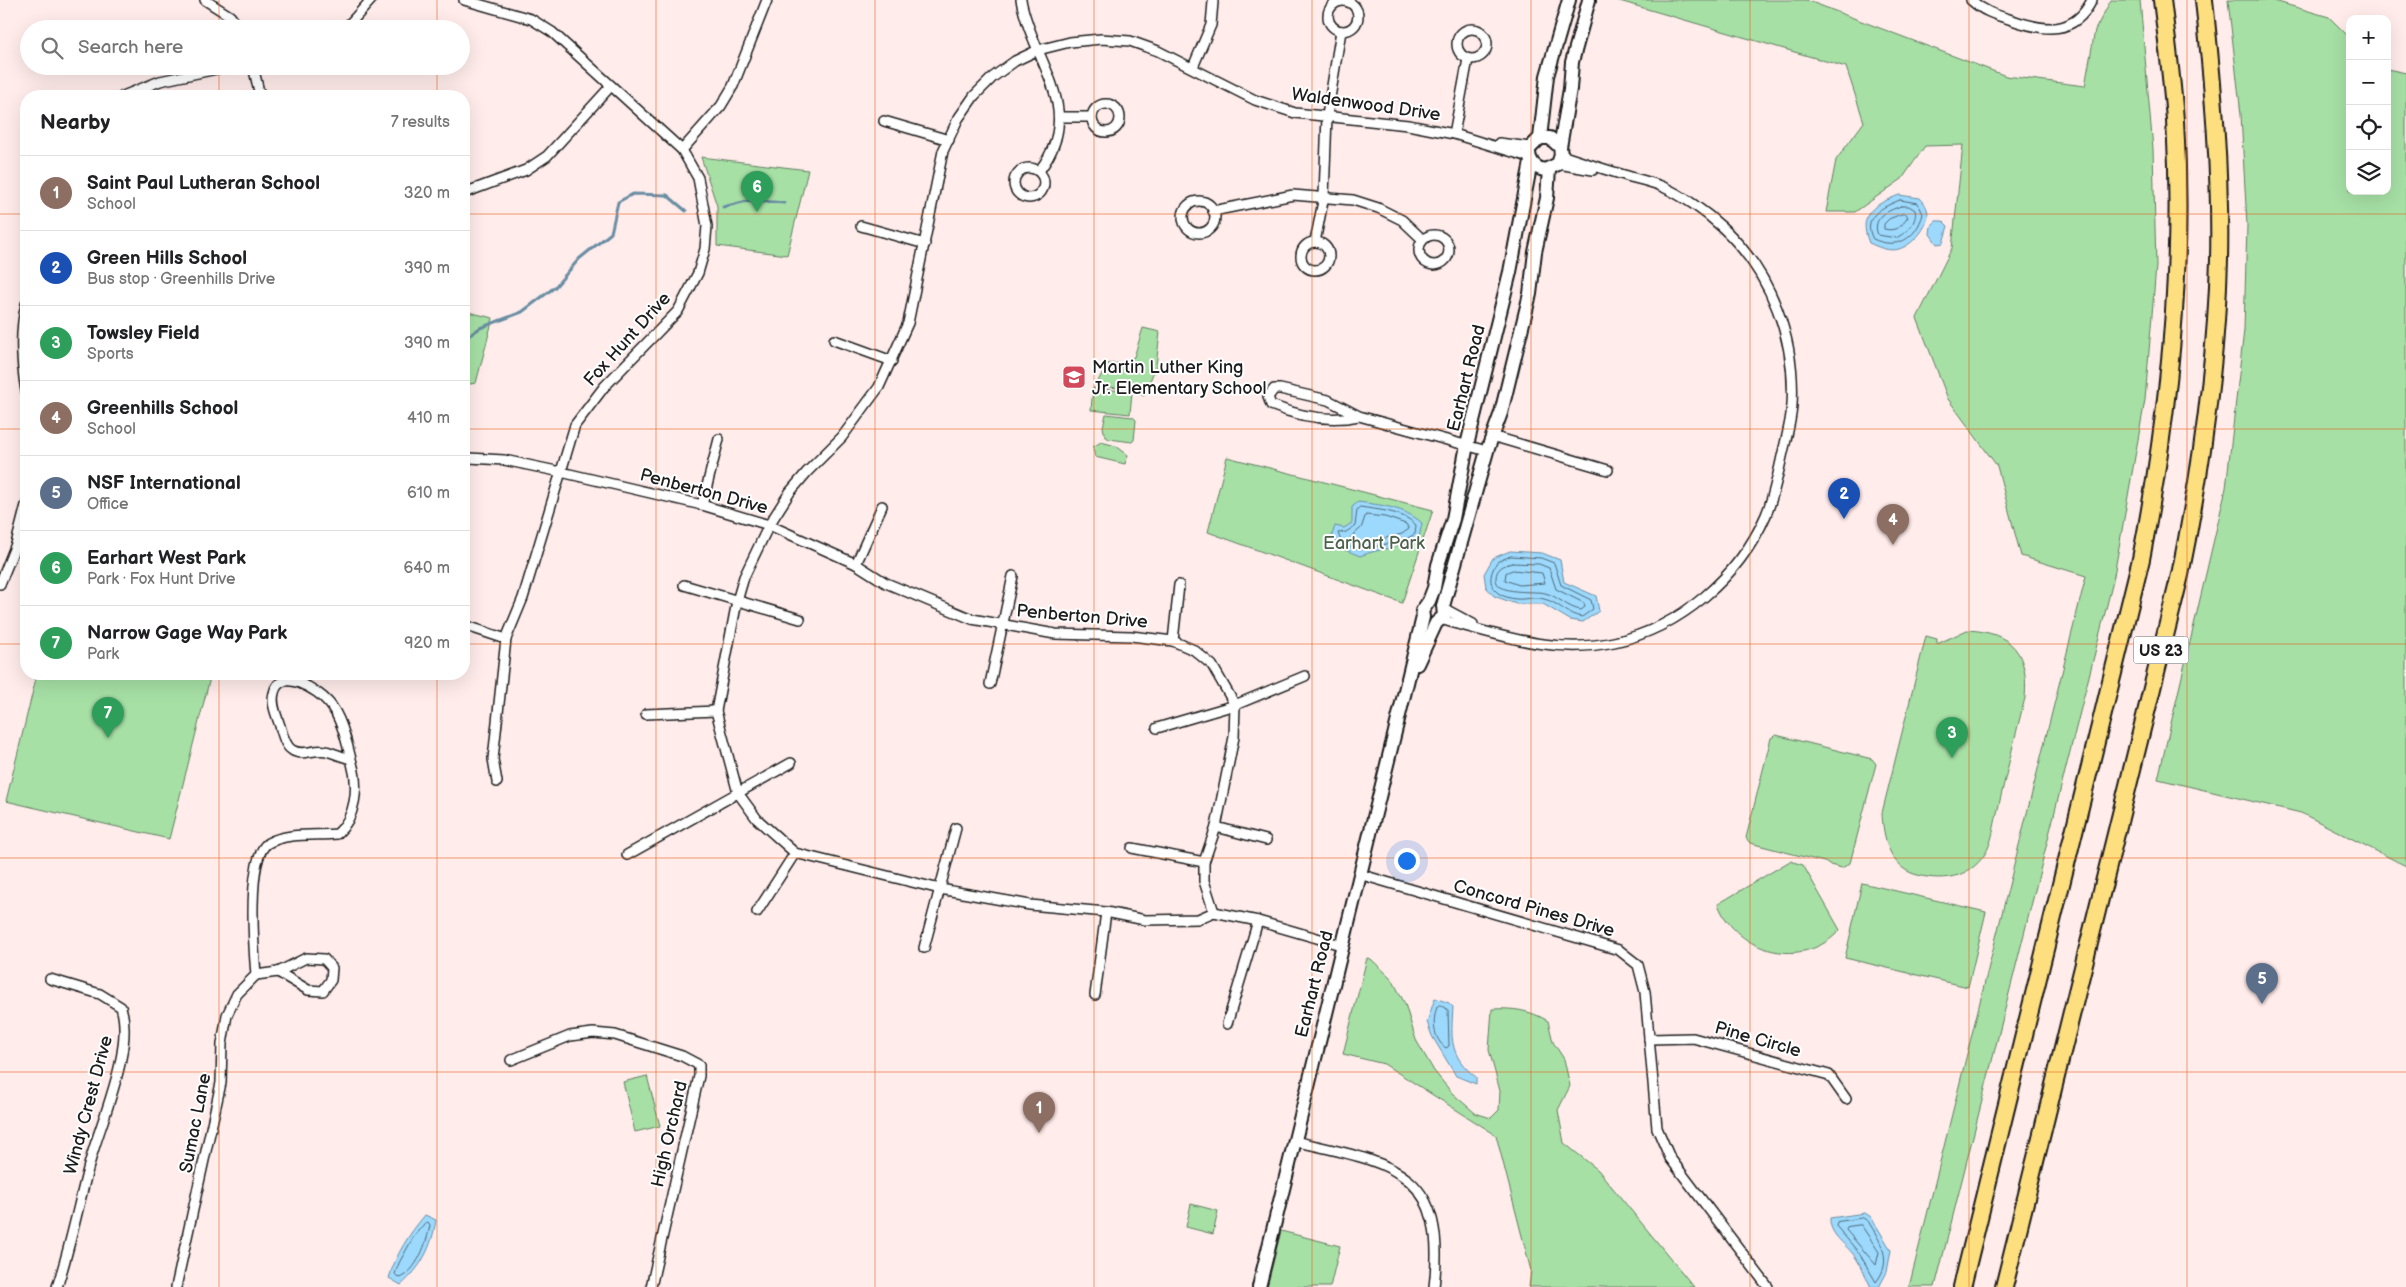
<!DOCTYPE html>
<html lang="en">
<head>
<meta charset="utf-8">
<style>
  :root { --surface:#fff; --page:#f6f6f6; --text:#202124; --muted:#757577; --line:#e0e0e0; --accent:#d93025 }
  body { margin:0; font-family:"Balsamiq Sans",sans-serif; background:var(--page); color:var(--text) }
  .controls { position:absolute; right:15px; top:15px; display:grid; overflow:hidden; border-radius:10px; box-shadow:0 5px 20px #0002 }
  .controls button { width:45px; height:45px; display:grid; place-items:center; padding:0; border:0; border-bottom:1px solid var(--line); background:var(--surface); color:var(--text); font:25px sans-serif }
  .you { position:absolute; left:1406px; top:860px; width:18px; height:18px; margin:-12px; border:4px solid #fff; border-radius:50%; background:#1a73e8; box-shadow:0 0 0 8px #1a73e833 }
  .badge { display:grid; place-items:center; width:32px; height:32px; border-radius:50%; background:var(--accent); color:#fff; font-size:16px; font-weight:700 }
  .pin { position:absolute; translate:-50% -41px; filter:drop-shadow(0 1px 2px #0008) }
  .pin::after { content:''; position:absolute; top:26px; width:18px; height:15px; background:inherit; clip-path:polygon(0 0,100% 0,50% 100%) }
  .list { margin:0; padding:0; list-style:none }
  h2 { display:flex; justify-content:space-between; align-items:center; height:65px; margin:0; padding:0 20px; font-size:21px }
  h2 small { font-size:16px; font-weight:400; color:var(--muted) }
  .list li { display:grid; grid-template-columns:32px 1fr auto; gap:15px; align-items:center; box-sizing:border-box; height:75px; padding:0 20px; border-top:1px solid var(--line) }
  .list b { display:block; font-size:19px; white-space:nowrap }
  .list p { margin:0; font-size:16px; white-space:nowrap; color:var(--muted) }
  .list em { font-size:16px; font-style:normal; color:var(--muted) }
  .icon { flex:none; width:28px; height:28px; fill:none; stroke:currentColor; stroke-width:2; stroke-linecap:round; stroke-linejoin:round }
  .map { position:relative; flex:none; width:2406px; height:1287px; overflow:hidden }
  .search { position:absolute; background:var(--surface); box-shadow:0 5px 20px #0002; left:20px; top:20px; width:450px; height:55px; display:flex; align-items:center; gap:12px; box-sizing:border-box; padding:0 18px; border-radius:28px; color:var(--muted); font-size:19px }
  .panel { position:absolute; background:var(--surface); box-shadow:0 5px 20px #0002; left:20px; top:90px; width:450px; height:590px; border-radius:20px }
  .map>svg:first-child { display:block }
</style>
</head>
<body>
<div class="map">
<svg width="2406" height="1287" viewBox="0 0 2406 1287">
  <rect width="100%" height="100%" fill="#ffeceb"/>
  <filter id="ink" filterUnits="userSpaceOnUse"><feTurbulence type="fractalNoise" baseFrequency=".02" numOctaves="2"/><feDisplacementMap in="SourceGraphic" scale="10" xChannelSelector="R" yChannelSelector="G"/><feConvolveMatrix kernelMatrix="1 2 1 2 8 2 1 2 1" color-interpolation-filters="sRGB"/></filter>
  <g filter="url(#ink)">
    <g fill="#a6e0a5" stroke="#617e60">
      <polygon points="1616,0 1806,0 2006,76 2085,86 2095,30 2111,0 2140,0 2153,149 2156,266 2145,400 2113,581 1935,1287 1909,1287 2086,576 2021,556 1997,466 1948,399 1917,318 1952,248 1963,145 1925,146 1902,179 1855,212 1826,212 1836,160 1864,122 1846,67"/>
      <polygon points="2228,0 2271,0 2329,17 2350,38 2350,191 2387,191 2387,69 2406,73 2406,866 2301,813 2158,779 2226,488 2244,330 2247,225 2241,115"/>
      <polygon points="701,157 808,170 787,255 717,246 717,206"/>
      <polygon points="464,311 493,318 476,383 464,385"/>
      <polygon points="1143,328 1160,332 1156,366 1144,396 1131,390 1096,385 1107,364 1120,363 1134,357"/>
      <polygon points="1093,388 1132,392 1130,414 1091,410"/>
      <polygon points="1106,414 1133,417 1136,420 1134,440 1132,442 1109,439 1105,436 1103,427"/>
      <polygon points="1101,442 1116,446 1128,455 1125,464 1095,457 1093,447"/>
      <polygon points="1227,457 1433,510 1402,603 1208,532"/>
      <path d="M1967,630C2012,632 2029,653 2025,698C2015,736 2006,775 1997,813C1994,826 1992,843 1985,854C1969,879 1940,882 1914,874C1889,866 1883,836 1882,813L1926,636L1937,639V644Z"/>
      <polygon points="37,674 211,674 169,839 6,801"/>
      <polygon points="1776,735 1872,759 1876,764 1850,863 1842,868 1830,865 1828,863 1750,843 1746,838 1771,738"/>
      <path d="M1790,861L1803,865L1840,930C1804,970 1737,954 1718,904Z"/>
      <polygon points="1862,883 1986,912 1968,987 1845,958"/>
      <path d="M1367,958L1371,959L1392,979L1405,1004L1416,1040L1434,1071L1452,1093L1475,1113L1491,1118L1499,1110L1500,1091L1489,1050L1492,1009C1513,1008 1530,1010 1548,1021L1553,1042L1564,1059L1570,1086L1558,1110L1564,1143L1598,1170L1694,1287H1529L1531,1271L1496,1135L1384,1064L1343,1054Z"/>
      <polygon points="647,1076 660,1126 635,1132 623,1082"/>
      <polygon points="1191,1204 1218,1211 1213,1234 1186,1227"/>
      <polygon points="1281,1231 1340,1246 1330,1287 1267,1287"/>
    </g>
    <g fill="#9cd9fd" stroke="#698da3">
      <path d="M1899,195L1920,198C1924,202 1928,208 1928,215C1927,229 1912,245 1899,249C1889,252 1878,247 1869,243C1857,213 1874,205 1899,195Z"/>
      <polygon points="1936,221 1943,221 1948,226 1943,243 1937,244 1930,234 1931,226"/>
      <path d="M1358,502C1381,505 1404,507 1422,523L1419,538C1401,548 1380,548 1360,556L1338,547L1332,535L1335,526L1344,528L1352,523V507Z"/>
      <polygon points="1510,551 1542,553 1560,560 1564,582 1596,596 1599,611 1583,622 1570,620 1543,604 1516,604 1494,596 1486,587 1484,574 1493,558"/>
      <path d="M1435,998L1449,1003L1453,1007C1451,1039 1449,1056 1476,1077V1084L1456,1076L1432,1036L1427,1022Z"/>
      <path d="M1865,1213L1871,1217L1891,1250L1887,1272L1879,1287H1871C1866,1277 1862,1267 1856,1258C1847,1244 1829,1236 1830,1218Z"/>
      <path d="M425,1215L436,1220C432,1247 421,1268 401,1285L389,1278C396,1254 409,1234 425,1215Z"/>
    </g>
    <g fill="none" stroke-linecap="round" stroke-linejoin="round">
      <g stroke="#4f6876" stroke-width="1">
        <path d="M1900,200L1918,203L1923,214C1916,239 1897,250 1873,239C1861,217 1882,207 1900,200Z"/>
        <path d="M1901,206H1909L1915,210C1918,222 1906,233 1896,238L1878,235C1871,217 1888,211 1901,206Z"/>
        <path d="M1902,214H1906L1908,217C1902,226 1896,232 1884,229V224L1889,219Z"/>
        <path d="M1360,507C1378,510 1403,511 1416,525L1415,534L1404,540L1360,550L1342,544L1338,533L1346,532L1355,526L1357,510Z"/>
        <polygon points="1366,515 1385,517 1406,524 1409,529 1402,534 1361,544 1352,541 1351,537 1361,528"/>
        <path d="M1511,556L1541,558L1554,563L1561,585L1591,600L1593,609L1582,617C1567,615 1558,602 1544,599C1535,596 1525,600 1516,599C1492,596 1484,582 1497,562Z"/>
        <path d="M1512,563L1539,564L1549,568L1556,589L1584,603L1585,607L1581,610C1567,608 1558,596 1545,593C1535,590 1495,596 1496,578C1496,568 1504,565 1512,563Z"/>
        <polygon points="1513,570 1542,573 1545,583 1519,585 1505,580 1506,573"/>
        <path d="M1440,1005L1448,1010L1449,1046L1446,1048C1433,1039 1432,1021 1437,1007Z"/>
        <path d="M1863,1218L1868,1221C1880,1241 1894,1260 1876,1282L1859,1253L1836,1226L1837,1222Z"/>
        <path d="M425,1223L428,1222L430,1225C427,1242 417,1272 399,1278L395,1274L399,1263L414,1236Z"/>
        <polygon points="1861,1225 1879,1252 1876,1265 1846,1230 1847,1227"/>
      </g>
      <g stroke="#698da3" stroke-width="3">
        <polyline points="723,207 751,200 784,203"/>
        <polyline points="464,339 480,328 522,312 555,287 579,259 611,233 618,202 633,194 667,195 686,211"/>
      </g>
      <g stroke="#1c1c1c" stroke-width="12">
        <g id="street">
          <polyline points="205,0 230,16 240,29"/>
          <polyline points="464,0 531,19 552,32 682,150 698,178 707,226 705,249 698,273 678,311 604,387 575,425 523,598 506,639 493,759 497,782"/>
          <path d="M1021,0C1033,63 1087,110 1039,171"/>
          <path d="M1971,0C1984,12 1996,15 2012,20C2044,31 2074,36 2092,0"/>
          <circle cx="1343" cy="16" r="15"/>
          <polyline points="345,29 371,0"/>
          <circle cx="1472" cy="44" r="15"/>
          <polyline points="253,66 260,96"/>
          <polyline points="1193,67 1211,25 1213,2"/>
          <polyline points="123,96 160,81 231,66"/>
          <circle cx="1106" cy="118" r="14"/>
          <polyline points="1060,117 1092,117"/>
          <polyline points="884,121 949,140"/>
          <polyline points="1454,134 1468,59"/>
          <polyline points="1499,143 1530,147"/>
          <polyline points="682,150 721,106 733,86 767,0"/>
          <polyline points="1558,164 1593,170"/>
          <circle cx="1029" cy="183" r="15"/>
          <polyline points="464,193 526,170 547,156 611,86"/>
          <circle cx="1199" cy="217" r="16"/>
          <polyline points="1213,211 1293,195 1353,200 1378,208 1402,220 1422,239"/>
          <polyline points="861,226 925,244"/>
          <circle cx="1434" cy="250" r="15"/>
          <circle cx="1315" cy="256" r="14"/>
          <polyline points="1315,242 1324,196 1327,116 1341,31"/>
          <path d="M26,304C19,334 21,362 26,391"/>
          <polyline points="834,340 892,361"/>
          <path d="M1359,416C1329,422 1300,417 1271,405L1268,397L1274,389H1280L1328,400L1359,416L1487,451"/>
          <polyline points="1492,436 1608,470"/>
          <polyline points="469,458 504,460 561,472 702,505 769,525 856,564 886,583 972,619 1055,634 1131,636 1173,641 1194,650 1212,665 1235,705 1234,737 1216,827 1204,862 1204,881 1214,912"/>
          <polyline points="702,505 719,439"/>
          <polyline points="856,564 882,506"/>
          <polyline points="0,584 16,544 26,505"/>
          <polyline points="684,585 800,619"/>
          <polyline points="1445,609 1473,624"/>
          <path d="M1443,620C1499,635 1555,655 1614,642C1680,628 1739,577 1766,515C1773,498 1777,479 1781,461C1785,442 1791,424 1792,405C1796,339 1771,273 1723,228C1706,212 1682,195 1661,186C1649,181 1636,179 1624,175C1603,169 1582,162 1561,155"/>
          <polyline points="464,625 506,639"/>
          <polyline points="1173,641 1179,585"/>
          <polyline points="990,684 1013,576"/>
          <polyline points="646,714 716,711"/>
          <polyline points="1157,728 1235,705 1305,676"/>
          <polyline points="1216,827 1266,840"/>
          <polyline points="1132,848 1204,862"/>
          <polyline points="627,855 791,763"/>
          <polyline points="1359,874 1619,950 1638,965 1645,992 1657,1128 1670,1158 1768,1287"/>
          <polyline points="757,912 795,853"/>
          <polyline points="1341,945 1258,921 1214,912 1198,919 1145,920 1106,912 1030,905 940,889 795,853 757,819 738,793 716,711 737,601 744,577 769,525 790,492 807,472 842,437 879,387 908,323 943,151 958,119 974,96 993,77 1015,61 1038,50 1070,42 1101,39 1130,41 1158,51 1255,100 1295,113 1408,125 1454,134 1529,157"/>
          <polyline points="924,948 956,828"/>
          <polygon points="306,958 324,959 332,968 331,980 323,991 308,990 278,972"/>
          <polyline points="256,975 278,972"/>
          <path d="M50,979L100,994L121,1007C134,1048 103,1116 91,1158C79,1201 71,1245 57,1287"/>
          <polyline points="1095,995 1106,912"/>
          <polyline points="1227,1024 1258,921"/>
          <polyline points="1649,1039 1693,1038 1829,1075 1846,1099"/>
          <polyline points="511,1060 570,1036 593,1033 615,1035 682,1056 699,1065 699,1076 651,1287"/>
          <path d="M1294,1141C1390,1163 1448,1168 1434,1287"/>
          <path d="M176,1287L221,1083L222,1044L227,1015L237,994L256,975C254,951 246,856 268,843C288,832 316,836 337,834C356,817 359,787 352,763C347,744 342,718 329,703C318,690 280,666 274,693C271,703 276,714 279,723C282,731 284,745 292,750C302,757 315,748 326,751C334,753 342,757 351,759"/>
        </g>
      </g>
      <g stroke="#1c1c1c" stroke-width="16">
        <g id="secondary">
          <polyline points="1540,138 1547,76 1569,0"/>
          <path d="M1560,147L1550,138H1540L1529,149C1528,161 1534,168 1545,170L1558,164L1561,155L1560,147L1570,89L1572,62L1589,0"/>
          <polyline points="1417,664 1436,623 1444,616 1443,606 1487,451 1501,413 1530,294 1535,252 1547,198 1549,169"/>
          <polyline points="1259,1287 1405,691 1423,617 1422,611 1429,601 1434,588 1438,565 1453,519 1467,445 1510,272 1531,162"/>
        </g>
      </g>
      <g stroke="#1c1c1c" stroke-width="20">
        <g id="highway">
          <path d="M1962,1287L2141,559C2169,415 2184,267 2175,120C2172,80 2167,40 2162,0"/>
          <path d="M2004,1287L2180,575C2201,472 2216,366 2219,260C2221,173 2213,87 2204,0"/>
        </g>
      </g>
      <use href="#street" stroke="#fff" stroke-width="9"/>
      <use href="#secondary" stroke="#fff" stroke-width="12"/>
      <use href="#highway" stroke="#fedf80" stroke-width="16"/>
    </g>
  </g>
  <path fill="none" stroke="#e8590c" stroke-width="1" stroke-opacity="0.55" d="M219,0V29M437,0V29M656,0V1287M875,0V1287M1094,0V1287M1312,0V1287M1531,0V1287M1750,0V1287M1969,0V1287M2187,0V1287M219,66V96M437,66V96M0,214H26M464,214H2406M0,429H26M464,429H2406M0,644H26M464,644H2406M219,674V1287M437,674V1287M0,858H2406M0,1072H2406"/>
  <defs>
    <g id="school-square" transform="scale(1.25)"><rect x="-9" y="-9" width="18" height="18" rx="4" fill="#d1495b" stroke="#fff"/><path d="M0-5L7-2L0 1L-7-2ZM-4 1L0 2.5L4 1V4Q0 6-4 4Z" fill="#fff"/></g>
  </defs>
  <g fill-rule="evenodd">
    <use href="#school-square" x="1074" y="377"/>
  </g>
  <g text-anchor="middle" stroke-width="4" stroke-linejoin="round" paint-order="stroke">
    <rect fill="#fff" stroke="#606060" stroke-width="1" x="2133.5" y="636.5" width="55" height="27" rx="4"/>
    <g font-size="16" font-weight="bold" fill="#1c1c1c">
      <text x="2161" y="656">US 23</text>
    </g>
    <g font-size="18" fill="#1c1c1c" stroke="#fff">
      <text transform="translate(1366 104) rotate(8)" y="6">Waldenwood Drive</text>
      <text transform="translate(627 339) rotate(-48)" y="6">Fox Hunt Drive</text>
      <text transform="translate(1466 378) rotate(-76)" y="6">Earhart Road</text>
      <text transform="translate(704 491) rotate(15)" y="6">Penberton Drive</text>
      <text transform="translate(1082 616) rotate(5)" y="6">Penberton Drive</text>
      <text transform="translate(1534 908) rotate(16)" y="6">Concord Pines Drive</text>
      <text transform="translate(1314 984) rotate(-76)" y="6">Earhart Road</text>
      <text transform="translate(1758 1039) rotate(16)" y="6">Pine Circle</text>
      <text transform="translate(88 1105) rotate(-75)" y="6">Windy Crest Drive</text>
      <text transform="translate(195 1123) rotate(-79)" y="6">Sumac Lane</text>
      <text transform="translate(669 1134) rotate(-77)" y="6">High Orchard</text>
    </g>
    <g font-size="18" fill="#1c1c1c" stroke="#fff" text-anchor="start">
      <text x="1092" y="373">Martin Luther King<tspan x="1092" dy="21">Jr. Elementary School</tspan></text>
    </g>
    <g font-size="18" fill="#4c614c" stroke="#fff">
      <text x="1374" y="549">Earhart Park</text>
    </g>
  </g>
</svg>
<div class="controls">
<button>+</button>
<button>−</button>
<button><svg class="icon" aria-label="locate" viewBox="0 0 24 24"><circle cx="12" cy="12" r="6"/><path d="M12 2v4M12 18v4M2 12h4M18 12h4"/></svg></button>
<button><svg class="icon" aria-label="layers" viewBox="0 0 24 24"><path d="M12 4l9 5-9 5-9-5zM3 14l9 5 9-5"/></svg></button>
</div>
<div class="you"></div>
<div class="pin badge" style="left:1039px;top:1133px;background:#8d6e63">1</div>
<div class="pin badge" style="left:1844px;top:519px;background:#1a4fb4">2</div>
<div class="pin badge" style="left:1952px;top:758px;background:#2e9e5b">3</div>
<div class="pin badge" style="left:1893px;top:545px;background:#8d6e63">4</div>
<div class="pin badge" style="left:2262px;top:1004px;background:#5c6f8a">5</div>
<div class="pin badge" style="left:757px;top:212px;background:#2e9e5b">6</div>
<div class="pin badge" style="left:108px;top:738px;background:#2e9e5b">7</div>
<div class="search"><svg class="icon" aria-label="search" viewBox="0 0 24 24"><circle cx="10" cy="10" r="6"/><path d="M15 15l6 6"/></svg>Search here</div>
<section class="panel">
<h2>Nearby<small>7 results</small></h2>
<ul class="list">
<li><span class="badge" style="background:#8d6e63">1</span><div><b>Saint Paul Lutheran School</b><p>School</p></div><em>320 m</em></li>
<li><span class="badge" style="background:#1a4fb4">2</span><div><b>Green Hills School</b><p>Bus stop · Greenhills Drive</p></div><em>390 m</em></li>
<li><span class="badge" style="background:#2e9e5b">3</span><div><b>Towsley Field</b><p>Sports</p></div><em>390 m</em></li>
<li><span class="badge" style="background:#8d6e63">4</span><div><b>Greenhills School</b><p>School</p></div><em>410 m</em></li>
<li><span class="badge" style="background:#5c6f8a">5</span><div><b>NSF International</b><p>Office</p></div><em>610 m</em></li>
<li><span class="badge" style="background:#2e9e5b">6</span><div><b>Earhart West Park</b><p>Park · Fox Hunt Drive</p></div><em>640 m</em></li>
<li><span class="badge" style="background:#2e9e5b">7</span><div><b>Narrow Gage Way Park</b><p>Park</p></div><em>920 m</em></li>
</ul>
</section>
</div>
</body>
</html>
